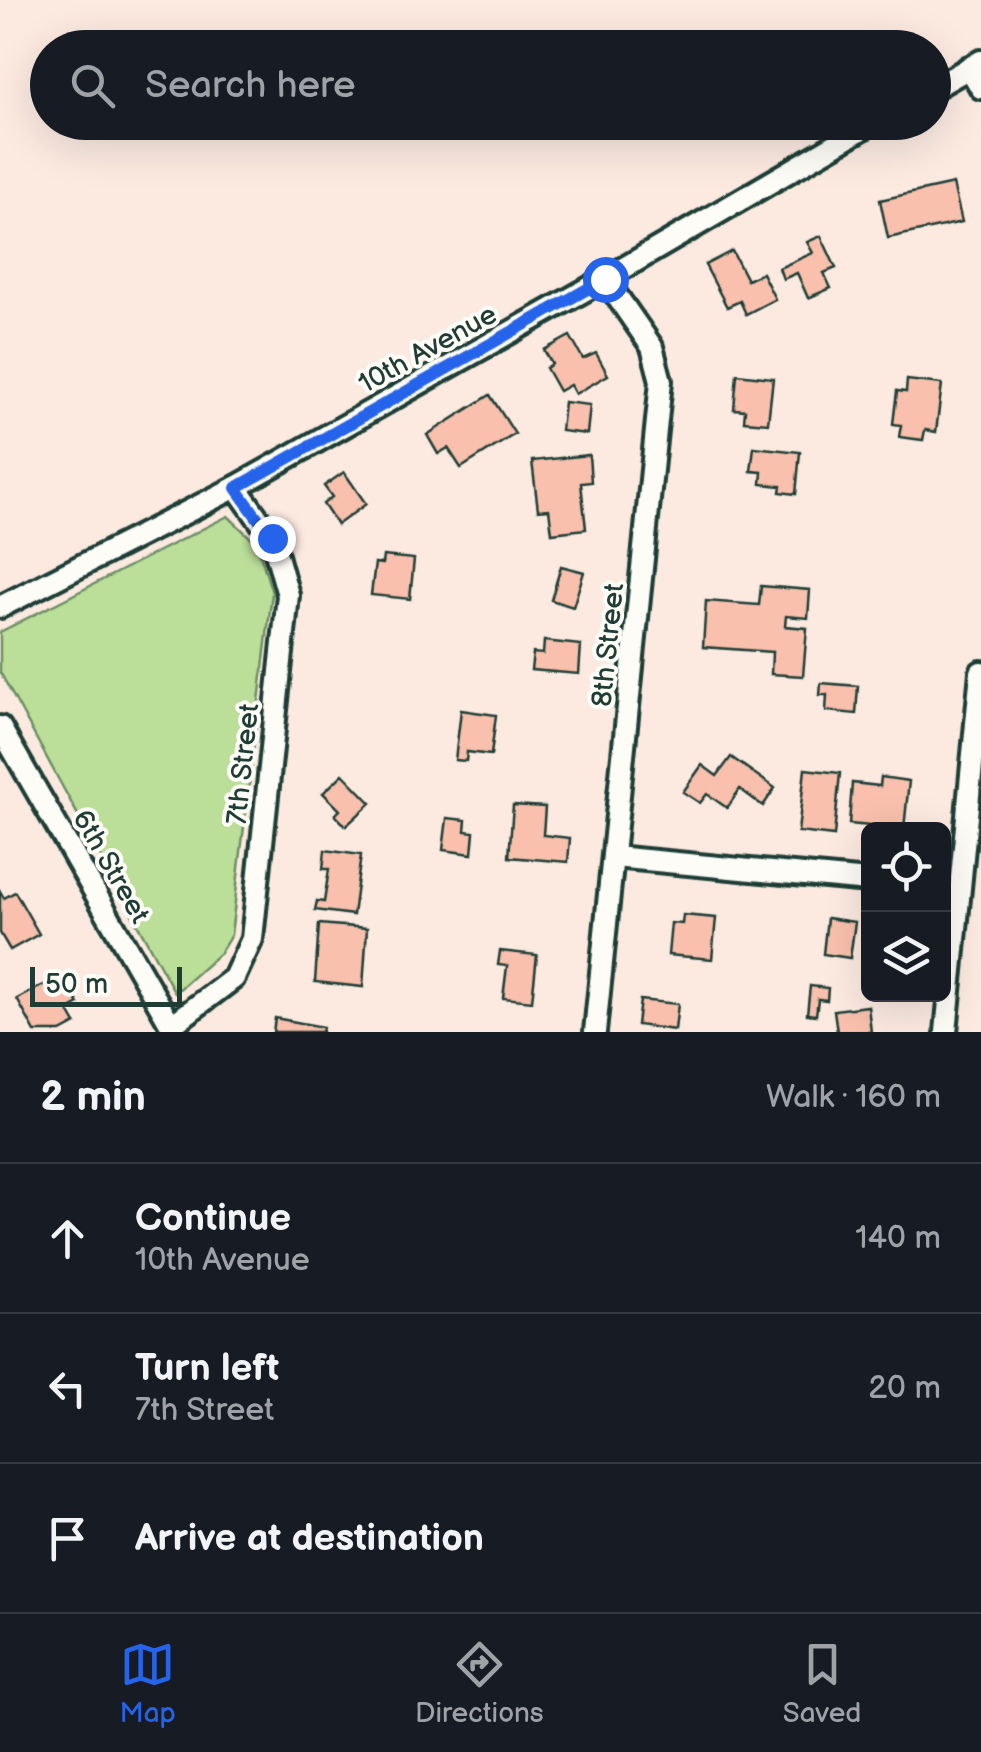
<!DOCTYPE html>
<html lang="en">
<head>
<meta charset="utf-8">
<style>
  :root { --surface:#171b24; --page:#20242c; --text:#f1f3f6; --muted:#9ea1a6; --line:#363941; --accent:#2563eb }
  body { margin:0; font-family:"Balsamiq Sans",sans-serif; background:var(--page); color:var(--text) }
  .controls { position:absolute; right:30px; bottom:30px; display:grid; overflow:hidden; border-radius:15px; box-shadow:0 10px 40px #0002 }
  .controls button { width:90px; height:90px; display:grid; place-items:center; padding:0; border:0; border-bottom:2px solid var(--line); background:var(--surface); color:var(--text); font:50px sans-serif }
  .scale { position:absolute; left:30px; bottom:25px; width:152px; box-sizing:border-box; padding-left:10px; border:5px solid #1f3d34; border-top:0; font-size:28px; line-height:35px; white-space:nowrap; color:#1f3d34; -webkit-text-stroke:8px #fdfcf7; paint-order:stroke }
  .stop { position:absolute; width:30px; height:30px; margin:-22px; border:8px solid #2563eb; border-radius:50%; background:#fff }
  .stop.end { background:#2563eb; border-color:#fff; box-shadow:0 2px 10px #0008 }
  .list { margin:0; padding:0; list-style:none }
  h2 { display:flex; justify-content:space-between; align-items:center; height:130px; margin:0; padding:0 40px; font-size:42px }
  h2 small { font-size:32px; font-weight:400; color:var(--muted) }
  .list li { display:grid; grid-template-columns:65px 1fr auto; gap:30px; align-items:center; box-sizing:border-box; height:150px; padding:0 40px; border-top:2px solid var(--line) }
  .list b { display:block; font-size:38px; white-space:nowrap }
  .list p { margin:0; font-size:32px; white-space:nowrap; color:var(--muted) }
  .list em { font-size:32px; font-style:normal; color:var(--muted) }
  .icon { flex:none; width:55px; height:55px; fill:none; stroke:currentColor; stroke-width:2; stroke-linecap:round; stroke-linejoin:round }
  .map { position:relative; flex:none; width:981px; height:1032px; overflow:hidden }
  .search { position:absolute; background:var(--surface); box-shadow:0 10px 40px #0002; left:30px; right:30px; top:30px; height:110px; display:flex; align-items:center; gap:25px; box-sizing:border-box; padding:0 35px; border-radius:55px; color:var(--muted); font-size:38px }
  .sheet { height:580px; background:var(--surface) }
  nav { display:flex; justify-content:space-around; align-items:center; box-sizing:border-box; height:140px; border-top:2px solid var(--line); background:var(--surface); font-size:28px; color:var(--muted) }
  nav a { display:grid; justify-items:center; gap:5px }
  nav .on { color:var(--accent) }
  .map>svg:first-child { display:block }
</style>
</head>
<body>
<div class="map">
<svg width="981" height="1032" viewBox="0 0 981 1032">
  <rect width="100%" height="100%" fill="#fceae1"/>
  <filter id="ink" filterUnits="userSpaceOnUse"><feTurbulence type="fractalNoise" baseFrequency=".01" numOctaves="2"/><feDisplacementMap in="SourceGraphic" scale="20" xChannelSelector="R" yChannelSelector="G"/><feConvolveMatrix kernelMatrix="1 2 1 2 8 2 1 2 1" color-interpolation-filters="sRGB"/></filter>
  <g filter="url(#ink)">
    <polygon fill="#bbde98" stroke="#6d8e66" stroke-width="2.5" points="228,516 257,544 272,593 231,935 220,953 175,993 0,672 0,632"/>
    <g fill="#f8c0ad" stroke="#1f3d34" stroke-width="2.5">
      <polygon points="953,184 962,222 888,238 880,200"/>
      <polygon points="821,236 836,268 824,273 831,288 808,298 797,273 783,279 779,268 813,253 807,242"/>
      <polygon points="732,251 747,280 762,273 775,299 746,314 740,301 727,307 705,265"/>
      <polygon points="570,336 583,359 596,353 608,375 575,394 570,385 559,391 546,368 552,364 544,350"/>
      <polygon points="737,374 773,378 768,423 744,421 745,410 734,409"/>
      <polygon points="907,380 942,384 936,432 925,430 923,440 899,437 901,425 893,424 897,391 906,392"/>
      <polygon points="490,395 515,434 461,468 448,448 438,454 427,435"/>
      <polygon points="564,402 590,405 587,434 561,431"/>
      <polygon points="754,447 800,452 796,494 780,492 781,486 761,484 762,472 751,471"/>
      <polygon points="589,455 591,482 581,483 586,529 552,533 549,509 538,510 532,461"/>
      <polygon points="344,472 366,504 337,525 323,504 332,497 324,486"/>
      <polygon points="383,556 414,559 410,599 371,595 375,563 382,564"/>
      <polygon points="561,566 584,572 573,607 551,600"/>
      <polygon points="761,586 810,590 808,618 786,616 785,626 807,628 803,676 771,674 772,652 703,647 706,601 759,605"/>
      <polygon points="544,641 581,645 579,674 531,670 533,653 543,654"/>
      <polygon points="821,683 858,686 856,714 826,711 827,695 820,695"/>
      <polygon points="461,710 496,715 491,755 467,752 466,761 455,760"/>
      <polygon points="731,757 775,788 763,806 740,789 727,808 707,794 700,803 683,792 702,765 717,776"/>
      <polygon points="805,769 840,773 834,836 798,832"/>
      <polygon points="343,774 371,803 346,826 335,815 340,810 323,793"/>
      <polygon points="881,777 909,781 904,829 849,824 852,783 880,786"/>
      <polygon points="513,805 545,807 543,835 570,838 568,862 509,857"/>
      <polygon points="447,818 466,820 465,831 474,832 472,854 443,850"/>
      <polygon points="325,850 361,855 353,915 315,910 317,901 324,902 329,869 323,869"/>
      <polygon points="0,891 4,898 15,892 39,934 10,950 0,933"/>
      <polygon points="683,915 716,918 712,959 668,955 671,923 682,924"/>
      <polygon points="827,918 855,922 850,958 823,954"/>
      <polygon points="319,924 367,928 363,987 315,982"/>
      <polygon points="500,951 537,955 532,1001 503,998 507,966 498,965"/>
      <polygon points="63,975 79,1004 68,1010 76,1024 61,1032 35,1032 17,999"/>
      <polygon points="810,986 828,988 827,1000 818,999 816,1015 807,1014"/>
      <polygon points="640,1000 678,1004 675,1030 637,1025"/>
      <polygon points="868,1006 871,1032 837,1032 834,1010"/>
      <polygon points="275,1018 323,1027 322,1032 273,1032"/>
    </g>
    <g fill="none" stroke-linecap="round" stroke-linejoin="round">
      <g stroke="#1f3d34" stroke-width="28">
        <g id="minor">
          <polyline points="969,67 981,88"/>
          <polyline points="934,88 981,61"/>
          <polyline points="0,607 236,487 605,279 874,122"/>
          <polyline points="0,727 175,1032"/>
          <polyline points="614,857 868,881"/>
          <polyline points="172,1025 234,978 252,939 288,595 272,538 236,487"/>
          <polyline points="595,1032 661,381 652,347 605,279"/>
          <polyline points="946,1032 981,672"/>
        </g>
      </g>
      <use href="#minor" stroke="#fdfcf7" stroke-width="20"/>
    </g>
  </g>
  <g fill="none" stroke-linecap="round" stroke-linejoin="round" filter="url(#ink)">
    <polyline stroke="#2563eb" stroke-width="12" points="272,538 236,488 605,279"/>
  </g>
  <g text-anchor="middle" stroke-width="8" stroke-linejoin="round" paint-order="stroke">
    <g font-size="28" fill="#1f3d34" stroke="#fdfcf7">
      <text transform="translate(427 348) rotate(-29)" y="10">10th Avenue</text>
      <text transform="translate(607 645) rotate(-84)" y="10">8th Street</text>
      <text transform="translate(242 764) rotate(-84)" y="10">7th Street</text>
      <text transform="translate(112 866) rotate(60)" y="10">6th Street</text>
    </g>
  </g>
</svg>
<div class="controls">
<button><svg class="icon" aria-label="locate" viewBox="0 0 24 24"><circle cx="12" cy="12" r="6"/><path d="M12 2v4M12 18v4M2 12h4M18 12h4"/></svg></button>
<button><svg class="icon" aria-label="layers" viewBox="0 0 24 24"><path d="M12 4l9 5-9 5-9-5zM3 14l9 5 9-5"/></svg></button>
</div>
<div class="scale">50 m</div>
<div class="stop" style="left:605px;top:279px"></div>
<div class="stop end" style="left:272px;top:538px"></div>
<div class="search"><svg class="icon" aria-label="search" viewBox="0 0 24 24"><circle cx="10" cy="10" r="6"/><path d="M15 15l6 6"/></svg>Search here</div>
</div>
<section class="sheet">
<h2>2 min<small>Walk · 160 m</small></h2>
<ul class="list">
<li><svg class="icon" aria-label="ahead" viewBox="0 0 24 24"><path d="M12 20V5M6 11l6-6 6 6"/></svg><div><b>Continue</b><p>10th Avenue</p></div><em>140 m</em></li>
<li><svg class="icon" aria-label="left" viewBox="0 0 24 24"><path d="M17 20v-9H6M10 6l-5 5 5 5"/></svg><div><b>Turn left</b><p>7th Street</p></div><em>20 m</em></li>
<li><svg class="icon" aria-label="arrive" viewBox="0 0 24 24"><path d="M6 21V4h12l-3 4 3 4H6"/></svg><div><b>Arrive at destination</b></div></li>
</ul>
</section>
<nav>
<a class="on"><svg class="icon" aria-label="map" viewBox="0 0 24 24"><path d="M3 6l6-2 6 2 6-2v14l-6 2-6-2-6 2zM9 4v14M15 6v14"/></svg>Map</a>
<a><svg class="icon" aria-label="directions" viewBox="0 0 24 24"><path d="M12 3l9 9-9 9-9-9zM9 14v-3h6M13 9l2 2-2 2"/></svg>Directions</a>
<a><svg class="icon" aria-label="saved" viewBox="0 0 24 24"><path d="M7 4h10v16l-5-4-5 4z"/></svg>Saved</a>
</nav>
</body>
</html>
